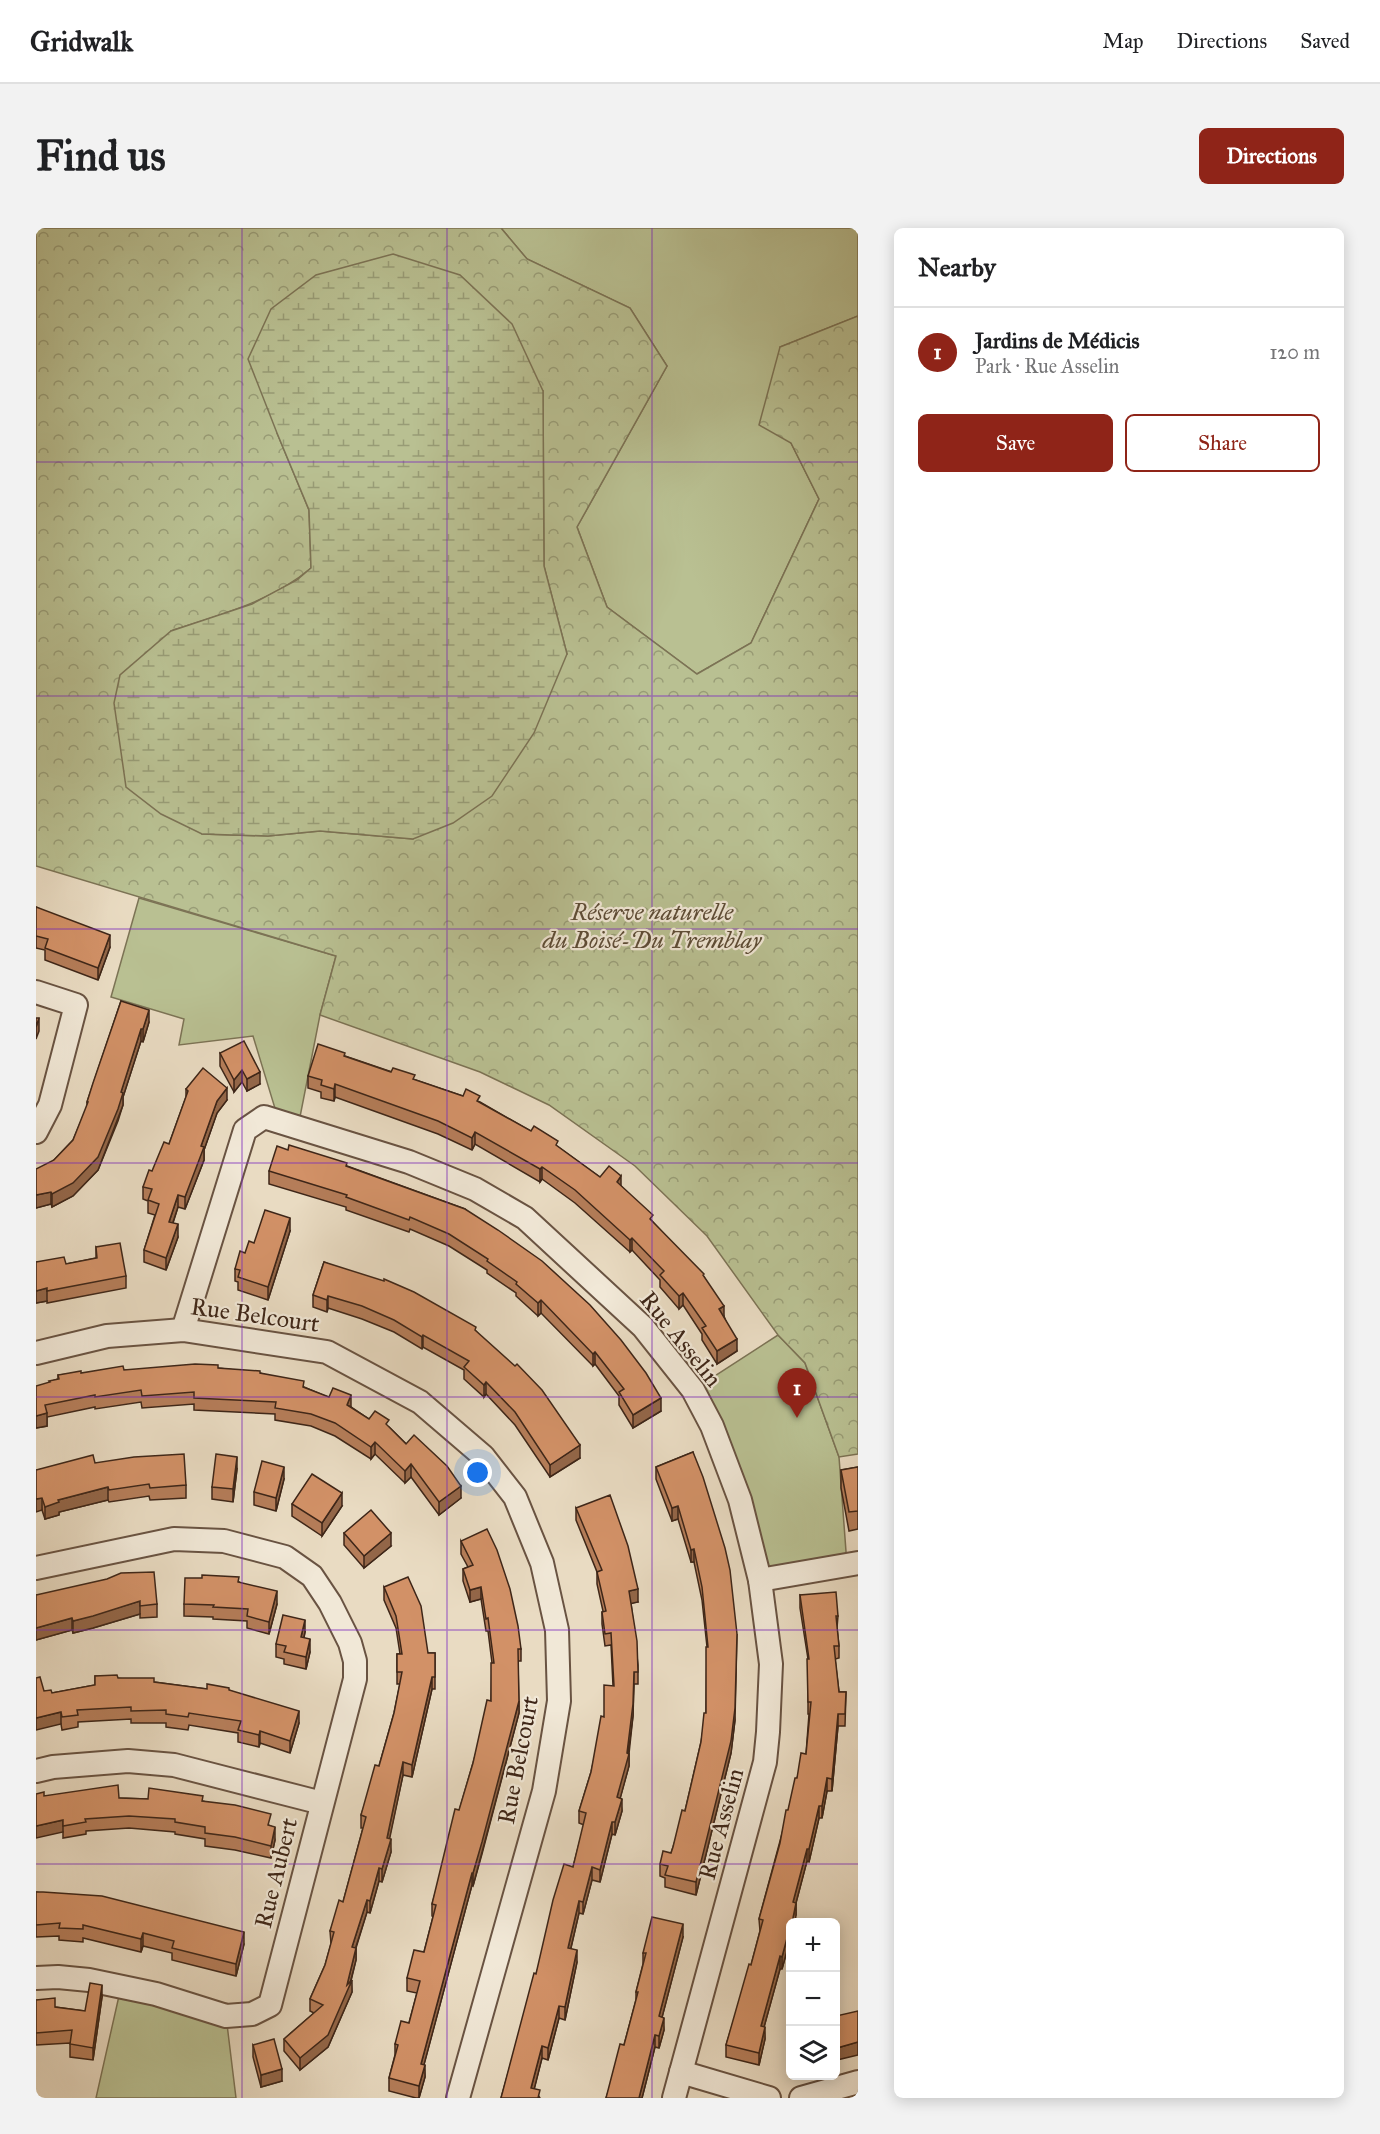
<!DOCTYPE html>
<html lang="en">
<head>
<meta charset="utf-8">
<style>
  :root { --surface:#fff; --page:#f2f2f2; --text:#202124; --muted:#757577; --line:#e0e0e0; --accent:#8f2418 }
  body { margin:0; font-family:"IM FELL Great Primer",serif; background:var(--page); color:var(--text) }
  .controls { position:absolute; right:18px; bottom:18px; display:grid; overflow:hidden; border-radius:9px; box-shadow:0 3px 15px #0003 }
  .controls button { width:54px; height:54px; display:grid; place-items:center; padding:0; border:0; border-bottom:2px solid var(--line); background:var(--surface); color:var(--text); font:30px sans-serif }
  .you { position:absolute; left:442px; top:1245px; width:21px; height:21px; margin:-15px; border:4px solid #fff; border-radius:50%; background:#1a73e8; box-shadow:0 0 0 9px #1a73e833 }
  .badge { display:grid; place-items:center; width:39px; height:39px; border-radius:50%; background:var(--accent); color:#fff; font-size:20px; font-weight:700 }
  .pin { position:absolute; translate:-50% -50px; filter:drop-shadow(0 2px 3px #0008) }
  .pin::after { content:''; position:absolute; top:32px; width:21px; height:18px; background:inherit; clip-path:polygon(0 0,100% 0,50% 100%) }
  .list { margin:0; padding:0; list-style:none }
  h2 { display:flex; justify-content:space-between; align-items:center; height:78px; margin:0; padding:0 24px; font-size:26px }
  h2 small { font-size:20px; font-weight:400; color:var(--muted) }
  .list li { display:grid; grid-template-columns:39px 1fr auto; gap:18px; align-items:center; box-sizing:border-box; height:90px; padding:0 24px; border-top:2px solid var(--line) }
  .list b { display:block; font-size:22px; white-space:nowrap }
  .list p { margin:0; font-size:20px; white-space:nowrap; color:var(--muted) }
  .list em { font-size:20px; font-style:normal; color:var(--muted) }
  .actions { display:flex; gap:12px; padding:18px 24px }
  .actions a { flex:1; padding:14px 0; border:2px solid var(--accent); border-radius:9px; text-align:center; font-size:21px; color:var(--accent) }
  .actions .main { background:var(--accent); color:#fff }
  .icon { flex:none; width:33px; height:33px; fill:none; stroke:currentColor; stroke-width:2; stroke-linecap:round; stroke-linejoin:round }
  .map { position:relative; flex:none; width:822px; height:1870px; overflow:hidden; border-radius:9px }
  header { display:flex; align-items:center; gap:36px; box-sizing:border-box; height:84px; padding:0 30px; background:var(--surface); border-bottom:2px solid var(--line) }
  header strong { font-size:28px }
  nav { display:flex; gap:33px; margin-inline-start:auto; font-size:21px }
  .intro { display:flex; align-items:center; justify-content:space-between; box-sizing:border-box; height:144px; padding:0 36px }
  h1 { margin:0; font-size:42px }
  .button { padding:15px 27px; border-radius:9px; background:var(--accent); color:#fff; font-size:21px; font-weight:700 }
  main { display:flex; gap:36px; padding:0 36px }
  aside { flex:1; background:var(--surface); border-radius:9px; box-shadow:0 3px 15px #0003 }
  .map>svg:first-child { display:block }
</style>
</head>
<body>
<header>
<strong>Gridwalk</strong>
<nav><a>Map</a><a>Directions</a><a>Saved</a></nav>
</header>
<div class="intro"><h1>Find us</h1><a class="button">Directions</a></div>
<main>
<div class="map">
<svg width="822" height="1870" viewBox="0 0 822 1870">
  <defs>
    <pattern id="forest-crowns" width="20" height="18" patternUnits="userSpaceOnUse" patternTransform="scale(1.5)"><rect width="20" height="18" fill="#b9c092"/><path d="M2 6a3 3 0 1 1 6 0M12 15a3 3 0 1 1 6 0" fill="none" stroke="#989c76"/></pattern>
    <pattern id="wetland-marsh" width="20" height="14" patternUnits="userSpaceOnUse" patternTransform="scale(1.5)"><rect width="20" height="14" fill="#b9c092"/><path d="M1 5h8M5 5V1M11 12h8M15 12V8" fill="none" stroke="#989c76"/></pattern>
  </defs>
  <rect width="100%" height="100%" fill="#e9dbc2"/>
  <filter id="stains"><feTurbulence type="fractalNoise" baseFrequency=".00333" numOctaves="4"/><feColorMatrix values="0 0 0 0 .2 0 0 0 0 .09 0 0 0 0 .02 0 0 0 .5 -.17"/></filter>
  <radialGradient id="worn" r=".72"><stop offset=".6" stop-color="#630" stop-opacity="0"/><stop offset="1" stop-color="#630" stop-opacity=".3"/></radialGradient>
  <g fill="#b9c092" stroke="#7c7355" stroke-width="1.5">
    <polygon points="465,0 822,0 822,88 744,119 755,215 783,271 715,415 661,446 571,379 541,299 631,138 594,80 491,31"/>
    <polygon points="103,670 300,728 284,787 263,894 241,887 217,808 143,817 148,791 75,769"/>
    <polygon points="742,1107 769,1135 803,1229 811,1337 724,1352 657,1162"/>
    <polygon points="85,1759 190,1788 200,1870 60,1870"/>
  </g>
  <path fill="url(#forest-crowns)" stroke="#7c7355" stroke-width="1.5" fill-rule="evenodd" d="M0,0H465L491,31L594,80L631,138L541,299L571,379L661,446L715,415L783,271L755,215L723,197L744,119L822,88V1226L803,1229L769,1135L742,1107L671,1008L599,938L513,877L444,844L284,787L300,728L0,638ZM507,163L508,338L531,426L377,611L284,603L232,608L166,606L135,403C183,387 235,374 275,340L273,282L241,205Z"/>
  <polygon fill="url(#wetland-marsh)" stroke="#7c7355" stroke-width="1.5" points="357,26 424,47 476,96 507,163 508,338 531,426 498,505 456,568 417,595 377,611 284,603 232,608 166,606 125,586 90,559 78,475 84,447 135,403 216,376 261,352 275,340 273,282 241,205 212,131 235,81 280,47"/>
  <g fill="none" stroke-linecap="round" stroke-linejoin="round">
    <g stroke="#695342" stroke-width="26">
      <g id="minor">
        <polyline points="0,764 40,777 14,877 0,904"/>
        <polyline points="147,1102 209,902 228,889 373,934 439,961 489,990 607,1099 657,1162 676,1198 704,1272 724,1352 735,1436 732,1504 729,1534 638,1870"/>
        <polyline points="0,1125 71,1108 147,1102 291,1124 384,1174 447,1228 479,1269 506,1335 521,1402 523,1473 508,1563 422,1870"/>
        <polyline points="0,1340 138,1311 188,1313 249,1329 276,1348 294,1375 314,1415 319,1433 319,1451 234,1777 216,1786 190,1788 120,1766 53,1752 22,1749 0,1750"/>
        <polyline points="724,1352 822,1335"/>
        <polyline points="0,1543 17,1539 92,1533 138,1537 286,1575"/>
        <polyline points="645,1844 733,1870"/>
        <polyline points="765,1870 822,1854"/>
      </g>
    </g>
    <use href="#minor" stroke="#f1e8d7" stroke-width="22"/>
  </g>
  <g fill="#b57d59" stroke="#3e2618" stroke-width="1.5">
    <polygon points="0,679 74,719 62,752 9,732 9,722 0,720"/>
    <polygon points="85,773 113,794 107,814 105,813 87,869 87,877 82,893 62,942 37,968 16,979 15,976 0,980 18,932 37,912 51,879 51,874"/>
    <polygon points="184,825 224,856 211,863 206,854 198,864 184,838"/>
    <polygon points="309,828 444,874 522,919 564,949 585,958 617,994 668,1049 688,1088 701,1123 681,1136 666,1112 666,1106 647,1077 643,1081 624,1059 624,1052 596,1022 594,1024 539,975 506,951 504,954 439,916 436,922 402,906 299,869 298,873 285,870 285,864 272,860 272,848"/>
    <polygon points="150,861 191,872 181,885 168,922 168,932 149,981 142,979 137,995 142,1009 130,1042 108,1034 108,1022 119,987 112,985 112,973 107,971 107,959 133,916 150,869"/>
    <polygon points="252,922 311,938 429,981 625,1183 597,1200 583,1177 583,1168 559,1136 557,1138 505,1085 502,1088 480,1068 480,1065 451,1045 451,1042 413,1018 374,1001 373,1004 310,982 310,979 233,956 233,943"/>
    <polygon points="254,1003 232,1072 202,1062 202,1054 199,1053 199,1041 209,1025 218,1015"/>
    <polygon points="60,1019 90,1048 90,1060 11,1075 11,1073 0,1075 0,1034 30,1036 60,1030"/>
    <polygon points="288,1034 440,1103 544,1230 514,1249 479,1197 450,1166 448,1169 428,1151 428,1142 387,1119 386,1121 358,1104 326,1091 292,1080 291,1084 277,1079 277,1067"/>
    <polygon points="182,1140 224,1145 268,1159 315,1179 333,1191 353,1199 425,1270 403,1287 375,1249 369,1255 339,1226 335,1231 299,1208 275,1198 239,1192 239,1186 158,1182 158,1176 106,1180 105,1174 59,1181 59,1179 11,1189 11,1198 0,1200 13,1154 22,1151 22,1147 88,1142"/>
    <polygon points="657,1224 699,1492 695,1525 660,1667 629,1659 629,1650 624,1648 624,1636 635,1625 649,1583 665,1514 670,1485 671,1419 666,1372 658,1334 655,1334 642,1291 636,1293 620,1251 620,1239"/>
    <polygon points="59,1235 150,1257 150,1270 114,1272 113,1268 73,1274 72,1272 23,1284 23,1287 9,1291 6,1282 0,1242"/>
    <polygon points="822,1239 822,1301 813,1303 805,1260 805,1242"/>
    <polygon points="201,1241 197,1274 176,1271 176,1259"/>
    <polygon points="248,1251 240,1283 218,1277 218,1264"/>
    <polygon points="256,1276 306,1278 286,1308 256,1288"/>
    <polygon points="540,1280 602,1374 595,1375 602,1437 602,1456 598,1456 597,1488 593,1526 593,1538 584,1570 586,1583 579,1607 576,1606 564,1654 556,1652 547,1686 543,1685 535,1720 541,1734 529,1792 523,1790 512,1832 506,1830 498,1861 504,1870 465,1870 500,1746 537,1639 548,1597 543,1595 543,1583 555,1544 568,1489 577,1458 575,1417 569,1418 566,1396 566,1384 567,1383 561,1356 561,1344 540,1292"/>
    <polygon points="308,1305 355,1318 328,1340 308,1317"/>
    <polygon points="425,1313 485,1421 485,1433 482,1433 483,1485 446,1626 437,1658 436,1657 388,1836 389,1849 383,1870 380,1870 353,1863 353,1850 359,1827 359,1816 373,1795 381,1765 371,1763 371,1750 388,1724 397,1689 396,1688 396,1676 455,1473 456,1435 452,1403 450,1403 445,1371 434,1374 427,1353 427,1341 432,1339 425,1326"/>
    <polygon points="203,1354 241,1376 233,1406 211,1400 211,1393 177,1391 177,1389 148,1388 148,1376"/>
    <polygon points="348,1359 392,1425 399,1425 399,1461 396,1461 376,1549 367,1547 353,1611 355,1624 346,1654 343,1653 334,1685 331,1684 320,1720 320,1732 315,1753 316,1764 292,1819 264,1842 248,1823 248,1811 278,1785 274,1783 274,1771 289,1737 295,1716 294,1703 307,1674 327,1600 325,1600 325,1587 343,1538 358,1485 364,1456 361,1456 361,1426 364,1426 360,1400 348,1372"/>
    <polygon points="0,1367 121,1376 121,1389 104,1390 104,1386 57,1400 37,1405 36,1402 0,1412"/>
    <polygon points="764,1367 802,1388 801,1400 803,1418 803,1430 799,1431 803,1464 810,1464 809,1498 802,1498 796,1563 791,1563 786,1590 783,1590 773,1634 771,1633 760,1675 760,1687 754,1695 754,1712 746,1741 744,1741 728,1799 729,1811 723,1837 690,1829 690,1817 715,1737 724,1703 723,1691 761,1550 770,1526 773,1486 772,1486 772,1431 764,1380"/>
    <polygon points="269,1404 268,1410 274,1424 270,1441 248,1436 248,1431 240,1429 240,1416"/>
    <polygon points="59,1448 118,1454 171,1461 193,1462 263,1495 254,1525 224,1515 223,1519 202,1514 202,1505 153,1497 152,1502 130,1499 130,1495 95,1495 95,1491 42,1494 42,1499 26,1502 25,1496 8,1463 16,1465 59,1457"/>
    <polygon points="8,1568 83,1570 167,1573 235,1598 239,1612 235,1630 199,1622 169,1618 169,1611 139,1606 139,1604 93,1600 50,1603 50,1606 27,1610 27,1604"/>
    <polygon points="0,1664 208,1716 200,1748 136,1732 136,1725 107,1718 105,1724 47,1710 47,1714 23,1712 23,1708 0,1709"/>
    <polygon points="647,1709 626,1789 628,1802 623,1820 619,1819 606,1870 570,1870 588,1817 600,1772 600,1764 607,1736 607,1725"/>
    <polygon points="66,1769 57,1832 34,1829 34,1815 0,1817 0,1772 19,1779 49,1783"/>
    <polygon points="217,1817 246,1853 225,1859 217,1829"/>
  </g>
  <g fill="#936648" stroke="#3e2618" stroke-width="1.5">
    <polygon points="74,707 74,719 62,752 62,740"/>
    <polygon points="113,782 113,794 107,814 107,801"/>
    <polygon points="3,790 3,803 0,811 0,799"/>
    <polygon points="105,801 105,813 87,869 87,877 62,942 37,968 16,979 16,966 85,864"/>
    <polygon points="206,842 206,854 198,864 198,852"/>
    <polygon points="224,844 224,856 211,863 211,851"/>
    <polygon points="299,856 299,869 298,873 298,861"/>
    <polygon points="191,860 191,872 181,885 168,922 168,932 149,981 149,969 165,918 181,873"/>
    <polygon points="439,904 439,916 436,922 436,910"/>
    <polygon points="506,939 506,951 504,954 504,941"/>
    <polygon points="585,948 585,961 581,954"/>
    <polygon points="15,964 15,976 0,980 0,967"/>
    <polygon points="142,967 142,979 133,1006 133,994"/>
    <polygon points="254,990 254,1003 232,1072 232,1059"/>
    <polygon points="142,996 142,1009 130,1042 130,1030"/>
    <polygon points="596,1010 596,1022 594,1024 594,1012"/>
    <polygon points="11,1060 11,1073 0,1075 0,1063"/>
    <polygon points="647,1065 647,1077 643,1081 643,1068"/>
    <polygon points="292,1068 292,1080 291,1084 291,1072"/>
    <polygon points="505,1072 505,1085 502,1088 502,1075"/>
    <polygon points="688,1078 688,1091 683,1081"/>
    <polygon points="387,1107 387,1119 386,1121 386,1109"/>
    <polygon points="701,1111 701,1123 681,1136 681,1123"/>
    <polygon points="559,1124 559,1136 557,1138 557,1126"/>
    <polygon points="450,1154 450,1166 448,1169 448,1157"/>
    <polygon points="315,1167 315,1179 311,1177"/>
    <polygon points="625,1170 625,1183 597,1200 597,1187"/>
    <polygon points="11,1185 11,1198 0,1200 0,1188"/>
    <polygon points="339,1214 339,1226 335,1231 335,1219"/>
    <polygon points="544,1217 544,1230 514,1249 514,1237"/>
    <polygon points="201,1229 201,1241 197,1274 197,1261"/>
    <polygon points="375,1236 375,1249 369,1255 369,1243"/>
    <polygon points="248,1239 248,1251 240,1283 240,1270"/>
    <polygon points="425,1258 425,1270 403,1287 403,1274"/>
    <polygon points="72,1259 72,1272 23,1284 23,1287 9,1291 9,1279 22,1272"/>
    <polygon points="306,1265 306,1278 286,1308 286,1295"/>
    <polygon points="6,1270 6,1282 0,1284 0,1271"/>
    <polygon points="642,1278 642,1291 636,1293 636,1280"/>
    <polygon points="355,1305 355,1318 328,1340 328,1328"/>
    <polygon points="658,1321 658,1334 655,1334 655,1322"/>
    <polygon points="445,1359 445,1371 434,1374 434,1362"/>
    <polygon points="602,1361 602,1374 593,1376 593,1363"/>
    <polygon points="241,1363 241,1376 233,1406 233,1394"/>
    <polygon points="104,1373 104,1386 57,1400 37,1405 37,1393"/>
    <polygon points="36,1390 36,1402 0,1412 0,1400"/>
    <polygon points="269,1392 269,1404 265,1422 265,1409"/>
    <polygon points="701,1406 699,1492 695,1525 660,1667 660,1654"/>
    <polygon points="274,1411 274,1424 270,1441 270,1429"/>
    <polygon points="598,1444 597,1488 592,1527 593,1526 593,1538 581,1582 581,1569 591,1525"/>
    <polygon points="396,1449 396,1461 376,1549 376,1537"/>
    <polygon points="483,1473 483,1485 437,1658 437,1645"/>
    <polygon points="263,1483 263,1495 254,1525 254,1513"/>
    <polygon points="25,1484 25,1496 0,1502 0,1490"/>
    <polygon points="802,1486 802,1498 796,1563 796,1551"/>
    <polygon points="224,1503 224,1515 223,1519 223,1507"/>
    <polygon points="367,1534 367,1547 351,1623 351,1610"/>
    <polygon points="791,1550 791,1563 786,1590 786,1578"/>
    <polygon points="586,1571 586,1583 579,1607 579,1594"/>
    <polygon points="783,1578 783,1590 773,1634 773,1621"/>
    <polygon points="27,1592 27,1604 0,1610 0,1598"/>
    <polygon points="576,1594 576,1606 564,1654 564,1642"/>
    <polygon points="239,1599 239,1612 235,1630 235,1618"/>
    <polygon points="355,1611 355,1624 346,1654 346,1641"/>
    <polygon points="771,1621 771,1633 757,1686 757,1674"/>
    <polygon points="556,1639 556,1652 547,1686 547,1674"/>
    <polygon points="343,1640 343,1653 334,1685 334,1673"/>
    <polygon points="436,1645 436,1657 385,1848 385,1836"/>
    <polygon points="331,1672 331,1684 316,1731 316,1719"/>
    <polygon points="543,1673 543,1685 532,1732 532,1720"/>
    <polygon points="760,1675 760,1687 759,1695 756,1695"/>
    <polygon points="647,1696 647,1709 623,1801 623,1788"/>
    <polygon points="754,1699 754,1712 746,1741 746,1729"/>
    <polygon points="208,1704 208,1716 200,1748 200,1736"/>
    <polygon points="107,1705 107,1718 105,1724 105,1711"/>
    <polygon points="320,1720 320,1732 313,1759 316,1752 316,1764 292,1819 264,1842 264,1830 311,1757"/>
    <polygon points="541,1722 541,1734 529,1792 529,1779"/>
    <polygon points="744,1728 744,1741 725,1810 725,1798"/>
    <polygon points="66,1757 66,1769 57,1832 57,1820"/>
    <polygon points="523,1778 523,1790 512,1832 512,1820"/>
    <polygon points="628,1790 628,1802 623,1820 623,1808"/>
    <polygon points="729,1799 729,1811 723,1837 723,1825"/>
    <polygon points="619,1807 619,1819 606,1870 603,1870"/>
    <polygon points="822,1814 822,1827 801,1832 801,1820"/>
    <polygon points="801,1817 801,1830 800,1830 800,1818"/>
    <polygon points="506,1818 506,1830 496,1870 495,1860"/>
    <polygon points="389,1837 389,1849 383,1870 383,1858"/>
    <polygon points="246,1841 246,1853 225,1859 225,1847"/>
  </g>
  <g fill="#d29167" stroke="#3e2618" stroke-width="1.5">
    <polygon points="0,679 74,707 62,740 9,720 12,711 0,708"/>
    <polygon points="85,773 113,782 107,801 105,801 85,864 87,865 82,881 62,929 37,955 16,966 15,964 0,967 0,941 18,932 37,912 52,874 51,874 57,855"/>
    <polygon points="0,790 3,790 0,799"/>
    <polygon points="208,813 224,844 211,851 206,842 198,852 184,825"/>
    <polygon points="282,816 309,825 308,828 355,844 357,840 379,847 377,851 427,868 430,861 444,868 441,873 495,903 498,898 522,913 520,917 564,949 573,938 585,948 581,954 617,987 614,991 668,1046 667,1047 688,1078 683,1081 701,1111 681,1123 666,1100 670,1098 647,1065 643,1068 624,1047 628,1043 596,1010 594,1012 539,962 506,939 504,941 439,904 436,910 402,893 299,856 298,861 285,857 286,852 272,848"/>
    <polygon points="167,840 191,860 181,873 165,918 168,919 149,969 142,967 133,994 142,996 130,1030 108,1022 123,976 112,972 116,961 107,959 113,942 116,943 128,914 133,916 152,863 150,861"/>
    <polygon points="253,917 311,935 310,938 429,981 462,1002 506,1033 554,1077 585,1112 610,1145 625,1170 597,1187 583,1164 588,1161 559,1124 557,1126 505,1072 502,1075 480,1056 481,1054 451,1033 452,1031 413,1006 374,989 373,992 310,969 311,967 233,943 241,918 252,922"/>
    <polygon points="229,982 254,990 232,1059 202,1049 204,1042 199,1041 204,1023 209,1025 213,1013 218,1015"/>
    <polygon points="84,1015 90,1048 11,1063 11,1060 0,1063 0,1034 28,1029 30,1036 61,1030 60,1019"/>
    <polygon points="288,1034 348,1053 348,1051 378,1064 440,1099 439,1102 479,1138 481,1136 506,1162 544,1217 514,1237 479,1184 450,1154 448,1157 428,1139 433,1133 387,1107 386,1109 358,1092 326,1078 292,1068 291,1072 277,1067"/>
    <polygon points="159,1136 182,1137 182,1140 224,1143 224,1145 268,1153 267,1159 293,1169 297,1160 315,1167 311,1177 333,1191 339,1183 353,1192 350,1196 370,1216 378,1207 411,1238 425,1258 403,1274 375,1236 369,1243 339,1214 335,1219 299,1195 275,1186 239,1180 240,1174 158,1170 158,1164 106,1168 105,1162 59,1169 59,1167 9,1177 11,1185 0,1188 0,1158 14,1154 13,1153 23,1151 22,1147 45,1143 45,1145 87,1138 88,1142"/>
    <polygon points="657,1224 667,1249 689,1320 694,1342 701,1406 699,1480 695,1513 660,1654 629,1647 632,1638 624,1636 627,1623 635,1625 637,1619 646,1582 649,1583 665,1514 668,1485 670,1485 670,1419 672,1419 666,1359 658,1321 655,1322 642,1278 636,1280 620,1239"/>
    <polygon points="148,1226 150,1257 114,1260 113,1256 73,1262 72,1259 22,1272 23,1274 9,1279 6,1270 0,1271 0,1242 57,1227 59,1235 98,1229"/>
    <polygon points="180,1226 201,1229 197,1261 176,1259"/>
    <polygon points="226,1233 248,1239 240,1270 218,1264"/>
    <polygon points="822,1239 822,1283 813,1284 805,1242"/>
    <polygon points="276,1246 306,1265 286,1295 256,1276"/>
    <polygon points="574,1267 592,1318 602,1361 593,1363 601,1413 602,1444 598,1444 597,1476 591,1525 593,1526 581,1569 586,1571 579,1594 576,1594 564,1642 556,1639 547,1674 543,1673 532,1720 541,1722 529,1779 523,1778 512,1820 506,1818 495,1860 504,1862 502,1870 465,1870 498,1745 500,1746 517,1672 528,1636 537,1639 550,1585 543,1583 555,1544 565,1488 568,1489 568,1457 578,1458 575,1405 569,1406 566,1384 570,1383 561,1344 566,1342 540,1280"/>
    <polygon points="335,1282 355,1305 328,1328 308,1305"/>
    <polygon points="451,1301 461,1322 474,1361 482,1398 485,1421 482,1421 483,1473 446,1614 437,1645 436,1645 385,1836 389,1837 383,1858 353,1850 362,1817 359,1816 365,1793 373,1795 384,1753 371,1750 378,1722 388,1724 400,1677 396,1676 419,1581 423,1582 437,1535 451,1472 455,1473 455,1435 458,1435 452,1390 450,1391 445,1359 434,1362 427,1341 437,1337 425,1313"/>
    <polygon points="118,1344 121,1376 104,1378 104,1373 57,1388 37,1393 36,1390 0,1400 0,1367 71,1351 85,1345"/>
    <polygon points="166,1347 203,1349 202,1354 241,1363 233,1394 211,1388 212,1381 177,1379 178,1377 148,1376 149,1350 166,1350"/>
    <polygon points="372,1349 385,1378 392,1425 399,1425 399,1449 396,1449 376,1537 367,1534 351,1610 355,1611 346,1641 343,1640 334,1673 331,1672 316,1719 320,1720 311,1757 316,1752 292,1807 264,1830 248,1811 287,1777 274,1771 289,1737 298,1704 294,1703 303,1672 307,1674 330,1589 325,1587 339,1537 343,1538 358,1485 366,1444 361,1444 361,1426 366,1426 360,1388 348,1359"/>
    <polygon points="800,1364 802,1388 800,1388 803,1418 798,1418 803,1464 810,1464 809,1486 802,1486 796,1551 791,1550 786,1578 783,1578 773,1621 771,1621 757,1674 760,1675 756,1695 754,1695 754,1699 746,1729 744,1728 725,1798 729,1799 723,1825 690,1817 713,1736 715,1737 727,1692 723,1691 744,1615 750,1582 752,1582 759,1550 761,1550 765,1525 770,1526 775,1474 772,1474 771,1431 773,1431 764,1367"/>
    <polygon points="247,1387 269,1392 265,1409 274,1411 270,1429 248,1424 250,1418 240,1416"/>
    <polygon points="81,1447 82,1450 118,1450 118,1454 171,1461 171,1456 193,1460 193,1462 263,1483 254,1513 224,1503 223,1507 202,1502 205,1493 153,1485 152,1489 130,1486 130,1482 95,1483 95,1479 41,1482 42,1487 26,1489 25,1484 0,1490 0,1450 4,1449 8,1463 15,1462 16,1465 59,1457 59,1448"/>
    <polygon points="82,1557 83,1570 112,1571 113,1560 167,1568 166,1573 199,1577 235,1586 232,1597 239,1599 235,1618 199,1609 169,1605 169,1599 139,1594 139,1591 93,1588 49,1591 50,1594 27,1598 27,1592 0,1598 0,1566 8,1564 8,1568"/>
    <polygon points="0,1664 7,1664 66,1668 208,1704 200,1736 136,1720 138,1713 107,1705 105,1711 47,1697 47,1701 23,1700 24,1695 0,1697"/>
    <polygon points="616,1689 647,1696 623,1788 628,1790 623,1808 619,1807 603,1870 570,1870 584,1816 588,1817 602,1764 600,1764 610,1725 607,1725"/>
    <polygon points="54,1755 66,1757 57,1820 34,1816 36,1802 0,1805 0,1772 19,1770 19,1779 49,1783"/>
    <polygon points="822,1783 822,1814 801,1820 801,1817 800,1818 800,1788"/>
    <polygon points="238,1811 246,1841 225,1847 217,1817"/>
  </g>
  <path fill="none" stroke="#7b2cbf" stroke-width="1.5" stroke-opacity="0.55" d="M206,0V1870M411,0V1870M616,0V1870M0,234H822M0,468H822M0,701H822M0,935H822M0,1169H822M0,1402H822M0,1636H822"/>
  <g text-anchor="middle" stroke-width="4.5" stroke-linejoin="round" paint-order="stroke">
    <g font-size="24" font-style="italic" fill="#5d4c36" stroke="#f1e8d7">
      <text x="616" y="692">Réserve naturelle<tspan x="616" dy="28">du Boisé-Du Tremblay</tspan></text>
    </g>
    <g font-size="24" fill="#3e2618" stroke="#f1e8d7">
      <text transform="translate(219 1087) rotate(8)" y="8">Rue Belcourt</text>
      <text transform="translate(645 1111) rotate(51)" y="8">Rue Asselin</text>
      <text transform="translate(482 1532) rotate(-79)" y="8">Rue Belcourt</text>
      <text transform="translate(685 1596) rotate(-75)" y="8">Rue Asselin</text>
      <text transform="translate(240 1645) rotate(-76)" y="8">Rue Aubert</text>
    </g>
  </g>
  <rect width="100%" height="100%" filter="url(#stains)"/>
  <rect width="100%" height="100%" fill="url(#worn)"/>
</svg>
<div class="controls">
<button>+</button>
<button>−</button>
<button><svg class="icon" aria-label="layers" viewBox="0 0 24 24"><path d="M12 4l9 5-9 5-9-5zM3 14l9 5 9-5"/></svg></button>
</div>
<div class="you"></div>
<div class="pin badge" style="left:761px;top:1190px">1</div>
</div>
<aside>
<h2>Nearby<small></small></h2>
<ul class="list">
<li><span class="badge">1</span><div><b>Jardins de Médicis</b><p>Park · Rue Asselin</p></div><em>120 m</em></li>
</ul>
<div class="actions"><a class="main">Save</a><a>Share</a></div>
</aside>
</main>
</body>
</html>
